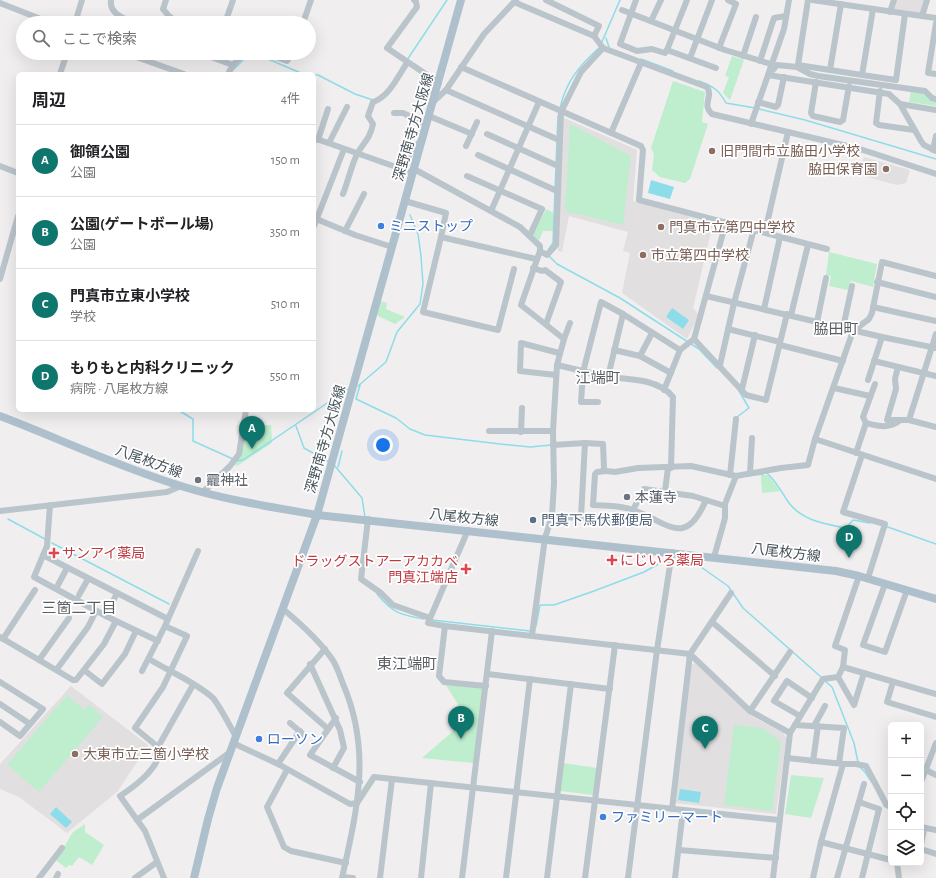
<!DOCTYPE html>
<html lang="ja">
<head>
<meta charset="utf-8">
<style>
  :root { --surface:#fff; --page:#f6f6f6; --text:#202124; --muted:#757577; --line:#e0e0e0; --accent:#0f766e }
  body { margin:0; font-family:"Alegreya Sans","Noto Sans JP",sans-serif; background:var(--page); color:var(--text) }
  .controls { position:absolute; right:12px; bottom:12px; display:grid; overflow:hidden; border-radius:6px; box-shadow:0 4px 16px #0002 }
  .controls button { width:36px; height:36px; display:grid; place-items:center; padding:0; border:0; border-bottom:1px solid var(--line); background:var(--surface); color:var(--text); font:20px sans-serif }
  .you { position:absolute; left:383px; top:445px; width:14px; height:14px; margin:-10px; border:3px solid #fff; border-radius:50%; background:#1a73e8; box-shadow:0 0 0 6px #1a73e833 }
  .badge { display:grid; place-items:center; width:26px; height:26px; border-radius:50%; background:var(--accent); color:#fff; font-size:13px; font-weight:700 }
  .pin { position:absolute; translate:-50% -33px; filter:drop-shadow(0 1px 2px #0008) }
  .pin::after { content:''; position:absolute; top:21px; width:14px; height:12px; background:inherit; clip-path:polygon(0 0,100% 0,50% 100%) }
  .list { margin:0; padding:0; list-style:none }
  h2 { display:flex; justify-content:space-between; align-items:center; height:52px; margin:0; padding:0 16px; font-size:17px }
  h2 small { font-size:13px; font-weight:400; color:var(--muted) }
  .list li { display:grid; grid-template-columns:26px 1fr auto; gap:12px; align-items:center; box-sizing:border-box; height:72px; padding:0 16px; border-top:1px solid var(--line) }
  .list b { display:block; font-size:15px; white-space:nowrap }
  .list p { margin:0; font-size:13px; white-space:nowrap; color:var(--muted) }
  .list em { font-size:13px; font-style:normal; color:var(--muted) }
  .icon { flex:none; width:22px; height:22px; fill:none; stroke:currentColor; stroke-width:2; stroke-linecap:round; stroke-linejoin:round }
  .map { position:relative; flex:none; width:936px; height:878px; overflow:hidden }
  .search { position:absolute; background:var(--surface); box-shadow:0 4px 16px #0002; left:16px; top:16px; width:300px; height:44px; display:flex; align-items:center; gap:10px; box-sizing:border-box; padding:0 14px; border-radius:22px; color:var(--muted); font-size:15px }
  .panel { position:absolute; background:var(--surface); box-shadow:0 4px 16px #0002; left:16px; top:72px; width:300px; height:340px; border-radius:6px }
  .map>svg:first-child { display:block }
</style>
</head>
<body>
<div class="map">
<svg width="936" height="878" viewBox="0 0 936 878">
  <rect width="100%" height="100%" fill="#f1eeef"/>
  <g fill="#e2dfe0">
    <polygon points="897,0 926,0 921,14 894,10"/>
    <polygon points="562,117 637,150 633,201 713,223 693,308 699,315 687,339 622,293 630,253 623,251 628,232 569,216 562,252 558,251"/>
    <polygon points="864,157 910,170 906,183 897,185 859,175"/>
    <polygon points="695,663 753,717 783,733 787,739 776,814 675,803 691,665"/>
    <polygon points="71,686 148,745 118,791 67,833 19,797 0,789 0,764"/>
  </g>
  <g fill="#beeecd">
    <polygon points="732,56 744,60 730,100 723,93 729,77 725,76"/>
    <polygon points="673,81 705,92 702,122 708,124 690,179 685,183 660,177 652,170 654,154 651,148"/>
    <polygon points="911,90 924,92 936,100 936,106 909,102"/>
    <polygon points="570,124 631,156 623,225 565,211"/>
    <polygon points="546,209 554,213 553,231 543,231 539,240 533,235"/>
    <polygon points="829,252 877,264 873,287 851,281 848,290 829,286 831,276 826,275"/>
    <polygon points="380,301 387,303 386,309 405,317 395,324 376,315"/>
    <polygon points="271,425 272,443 237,466 235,465 246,426"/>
    <polygon points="761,475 768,475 780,491 762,493"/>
    <polygon points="446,685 484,688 474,763 422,758 467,719"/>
    <polygon points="67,695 84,710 89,704 103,717 39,792 7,765"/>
    <polygon points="734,725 762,728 781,742 772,811 724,805"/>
    <polygon points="563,763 597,768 593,795 560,791"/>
    <polygon points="791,775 824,778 811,818 785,814"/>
    <polygon points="85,824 85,832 104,845 92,865 79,857 72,866 69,865 66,868 56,860 73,832"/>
  </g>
  <g fill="#8cdde9">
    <polygon points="651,180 674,187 670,199 648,193"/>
    <polygon points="672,308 689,320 683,329 666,317"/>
    <polygon points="680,789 701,792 699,803 678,800"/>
    <polygon points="56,807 72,822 66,828 50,814"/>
  </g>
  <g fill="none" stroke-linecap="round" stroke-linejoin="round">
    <g stroke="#8cdde9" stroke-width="1.5">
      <polyline points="606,38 609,47"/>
      <polyline points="601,44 620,0"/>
      <polyline points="254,53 303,74"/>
      <polyline points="641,59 673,71"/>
      <polyline points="407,60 447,0"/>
      <polyline points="234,69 250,53"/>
      <polyline points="314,75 318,75 355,94 373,100"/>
      <path d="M699,81C713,86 719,90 726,103L755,108"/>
      <path d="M560,108C566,81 580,65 600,47"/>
      <polyline points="759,109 805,120 936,159"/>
      <polyline points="557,138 558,116"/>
      <polyline points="556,164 557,141"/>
      <polyline points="555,188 556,167"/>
      <polyline points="548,250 553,243 555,191"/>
      <polyline points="549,256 557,264 620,298 688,342"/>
      <polyline points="691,344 699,349 717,368"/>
      <polyline points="360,385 356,399 396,418 410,429 425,435 500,444 530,447 551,445"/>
      <polyline points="358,386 386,362 397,332 420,304 423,284 421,256 418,234 410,215"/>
      <polyline points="178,410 193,419 193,441 233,459"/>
      <polyline points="737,417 749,408 739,391"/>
      <polyline points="296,426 304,448 329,462"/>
      <polyline points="236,461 243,460 348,389"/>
      <polyline points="334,465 362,498 365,517"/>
      <polyline points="338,467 342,451"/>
      <path d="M767,473C776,481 782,493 789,503C803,521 825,524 846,528L853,520L870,523"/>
      <polyline points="747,476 763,474"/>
      <polyline points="8,519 45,539"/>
      <polyline points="885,526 936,544"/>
      <polyline points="52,543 169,604"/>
      <polyline points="690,562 701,567 728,586 743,608 821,677"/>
      <path d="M377,594C393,613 400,615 424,619"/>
      <polyline points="432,620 530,631"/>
      <polyline points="536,626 540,605 554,605 594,591 644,572 664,561"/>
      <polyline points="825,681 832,687 854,743 858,762"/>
      <polyline points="860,767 865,772 871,781"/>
      <polyline points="884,806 891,810"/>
    </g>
    <g stroke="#bac4cb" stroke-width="6">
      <path d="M111,0C109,14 124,18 134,23"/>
      <polyline points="166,0 163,9 168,15 178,23"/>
      <polyline points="414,0 416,2 417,7 387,48 439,83"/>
      <polyline points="546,0 599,26 594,36"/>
      <polyline points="636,0 620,44 637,51 652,49 665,53 667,50"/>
      <polyline points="687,0 667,50 716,68"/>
      <polyline points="789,0 784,29 768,75 889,94 900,104 921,141 924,145 936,151"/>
      <polyline points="808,0 798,65 862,75"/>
      <polyline points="812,0 936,18"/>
      <path d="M514,2L594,36L603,48L707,87C714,97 701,104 712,114L860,149L936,174"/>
      <polyline points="0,3 51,23"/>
      <polyline points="873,9 862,75 896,80 905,14"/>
      <polyline points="622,10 725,50 771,64"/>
      <polyline points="890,12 894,0"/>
      <polyline points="922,16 927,0"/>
      <polyline points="651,21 661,0"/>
      <polyline points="75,23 82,0"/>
      <polyline points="225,23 233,0"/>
      <polyline points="303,23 311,0"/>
      <polyline points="936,23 928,73 936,74"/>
      <polyline points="719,48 736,4 728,0"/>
      <polyline points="125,53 184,74"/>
      <polyline points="200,53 233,65"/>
      <polyline points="265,53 287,61 292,53"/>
      <polyline points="743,56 756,17"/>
      <polyline points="690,58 712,0"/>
      <polyline points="760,61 774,18 786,16"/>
      <polyline points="461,67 641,146 643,150 639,200 827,249"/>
      <polyline points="770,69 773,70 777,65 797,67 810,74 818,76 925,91 932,98 936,99"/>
      <polyline points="830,70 841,4"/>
      <polyline points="60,74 67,53"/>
      <polyline points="228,74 233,65 244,53"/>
      <polyline points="816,82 811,113 813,116 840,122 843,120 849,86"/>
      <polyline points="446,90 559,140"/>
      <polyline points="880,91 876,123 879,125 914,130"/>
      <polyline points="758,102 776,107 778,105 784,77"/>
      <polyline points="432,103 446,90 484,34 516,0"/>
      <polyline points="900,104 936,110"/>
      <polyline points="394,113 403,113 426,124"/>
      <polyline points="429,116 472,134"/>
      <polyline points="751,124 768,75"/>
      <polyline points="611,133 641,63"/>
      <polyline points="487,134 558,166"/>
      <polyline points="314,138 413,173"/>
      <polyline points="318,140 328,109"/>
      <polyline points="329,143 347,107"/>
      <polyline points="466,146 477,122"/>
      <polyline points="933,150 936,136"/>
      <polyline points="478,155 557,191"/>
      <polyline points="0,166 18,173"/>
      <polyline points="399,169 421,140"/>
      <polyline points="414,169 520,227 540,246 540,251 521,305 564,339 557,365 553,431 554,483 552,516 545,538 532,635"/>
      <polyline points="467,176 542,209 530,235"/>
      <path d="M343,194C348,181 351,167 357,154C364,142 370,139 373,124L368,116L373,102C389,97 398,76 407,63"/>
      <polyline points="405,201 446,213 441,237 536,259"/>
      <polyline points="491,211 539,102"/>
      <polyline points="314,218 355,235 392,247"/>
      <polyline points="726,222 694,339 746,395 766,400 787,314"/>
      <polyline points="314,226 344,149"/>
      <polyline points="345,231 364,194"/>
      <polyline points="765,232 788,132"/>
      <polyline points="441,237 423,312 498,330 514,269"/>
      <polyline points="540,251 547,255 556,245 561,112 581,72 603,48"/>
      <polyline points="533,268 542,271 545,270 561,282 546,324"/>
      <polyline points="0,279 18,216"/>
      <polyline points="877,282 936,297"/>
      <polyline points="706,296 882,337 936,348"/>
      <polyline points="873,307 936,321"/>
      <polyline points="764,309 780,237"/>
      <path d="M623,314L608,377C629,379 659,379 673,397L671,468"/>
      <polyline points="791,315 808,245"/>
      <polyline points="817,322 826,278"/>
      <polyline points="843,328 852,286"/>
      <polyline points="728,329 780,342"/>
      <polyline points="564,339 570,323"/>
      <polyline points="780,345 843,361"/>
      <polyline points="614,350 640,356 671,373"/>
      <polyline points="640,356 652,333"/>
      <polyline points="874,361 936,376"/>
      <polyline points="557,365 608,377"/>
      <polyline points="720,365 734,303 754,229"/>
      <polyline points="898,367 895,379 896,389 887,420 909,420 936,427"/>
      <polyline points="556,375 520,371 521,343 559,353"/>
      <polyline points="868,380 882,337"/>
      <path d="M875,384L863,417L866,423C878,426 888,429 899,421"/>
      <polyline points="834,388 870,396"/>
      <polyline points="742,389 755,335"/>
      <polyline points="664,390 680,350 694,339"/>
      <polyline points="598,402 581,402 583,372 601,302 623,314 680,350"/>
      <polyline points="909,420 936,334"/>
      <polyline points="489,431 553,431"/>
      <polyline points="521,432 522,408"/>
      <polyline points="815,439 936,479"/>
      <polyline points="553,445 585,443 603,444 604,469 606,471 615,472 638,468 691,466 736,476 781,468 808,465 815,439 853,331 869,319 872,313 882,262 936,276"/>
      <polyline points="856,453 866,423"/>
      <polyline points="862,455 843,512 885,524 868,578"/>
      <path d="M606,471L597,472L595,474L593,505C606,506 620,505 633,510C668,522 685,549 706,500"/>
      <polyline points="750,473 752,438"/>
      <polyline points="730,475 736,419"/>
      <polyline points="665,491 668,468"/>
      <polyline points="203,492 230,466 239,454 246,410"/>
      <polyline points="50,505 47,546 34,577 106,616"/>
      <polyline points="633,510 644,489 693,496 725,506"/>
      <polyline points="0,511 167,492 181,486"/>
      <polyline points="552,516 610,520 617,517"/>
      <polyline points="581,517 585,443"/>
      <polyline points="368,519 361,579 381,593 393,605 430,618"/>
      <polyline points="468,530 428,623 445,626 690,654 750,711 790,733"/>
      <polyline points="43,555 168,619"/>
      <polyline points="714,557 725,518 725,504 736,476"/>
      <polyline points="885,584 863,645 885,652 907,590"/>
      <polyline points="58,585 67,568"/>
      <polyline points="79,595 88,579"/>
      <path d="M283,609C301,624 319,640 332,659C337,666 340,676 343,684C372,751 357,810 342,878"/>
      <polyline points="116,621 158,641"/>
      <polyline points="712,622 775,676"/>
      <polyline points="445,626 439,676 444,682 486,686"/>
      <polyline points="0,637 73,680"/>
      <polyline points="3,639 35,590"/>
      <polyline points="325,649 287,693 328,729"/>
      <path d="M149,659C170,672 194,681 213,698C219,705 230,726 235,735"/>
      <polyline points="39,660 69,618"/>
      <polyline points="310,664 340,730 344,748 333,768"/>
      <polyline points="843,667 845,650 835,646 859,576"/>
      <polyline points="57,669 88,627 96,611"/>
      <polyline points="84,670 102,684 125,654 136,631"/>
      <polyline points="142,671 165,626 198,551"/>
      <polyline points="488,674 610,689"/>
      <polyline points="838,677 854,705 864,673"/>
      <polyline points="76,680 104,644 116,621 106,616 117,593"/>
      <polyline points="0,682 43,709 20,736 0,722"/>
      <polyline points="893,682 887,702 936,717"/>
      <polyline points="0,704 30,724"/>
      <polyline points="750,711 790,652"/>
      <polyline points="800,716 774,701 787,681 812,698"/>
      <polyline points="336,718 310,755 360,782"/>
      <polyline points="290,723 304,735"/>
      <polyline points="795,725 844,728 839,763"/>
      <polyline points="814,726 825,706"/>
      <polyline points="233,743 278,764 350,804 357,803"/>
      <polyline points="158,747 135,728 163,687 187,636 165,626"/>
      <polyline points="787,758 843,764 821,842 891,860"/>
      <polyline points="813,761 818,726"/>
      <polyline points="278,764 300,731"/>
      <polyline points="843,764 856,764 866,766 886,804 891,806"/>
      <polyline points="287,770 267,807 284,847 291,851 346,863"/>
      <polyline points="926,770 936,775"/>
      <polyline points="921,782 936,743"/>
      <polyline points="859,802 879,809 862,878"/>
      <polyline points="357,803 374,777 779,820"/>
      <polyline points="672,809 690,654 731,593"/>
      <polyline points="137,820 229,753"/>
      <polyline points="921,827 936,830"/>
      <polyline points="921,845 924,829"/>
      <polyline points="921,849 936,854"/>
      <polyline points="679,850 776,858"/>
      <polyline points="897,863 899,878"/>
      <polyline points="343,877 353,878"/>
      <polyline points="39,878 62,848"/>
      <polyline points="56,878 58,874"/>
      <polyline points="135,878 157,862"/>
      <path d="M164,878L145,831L120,796C132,788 165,765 158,747L193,685"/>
      <polyline points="380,878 392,779"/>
      <polyline points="421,878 431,783"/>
      <polyline points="462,878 492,631"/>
      <polyline points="506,878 530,679"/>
      <polyline points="547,878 571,684"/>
      <polyline points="585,878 615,645"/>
      <polyline points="628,878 657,650 672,552"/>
      <polyline points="675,878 683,810"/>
      <polyline points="773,878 790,733 823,679 838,677 843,667 936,694"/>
      <polyline points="813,878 821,842"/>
      <polyline points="837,878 864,784"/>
    </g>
    <g stroke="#afc0cd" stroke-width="8">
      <path d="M0,416C60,439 119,467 181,486C225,500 272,507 317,515L836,571L859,576L936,599"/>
      <polyline points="194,878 208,819 217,788 317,515 461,0"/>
    </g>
  </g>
  <g fill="#8d6e63" stroke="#fff" stroke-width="1.5">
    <circle cx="712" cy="151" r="4"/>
    <circle cx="886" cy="169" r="4"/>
    <circle cx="661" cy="227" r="4"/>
    <circle cx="643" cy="255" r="4"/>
    <circle cx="75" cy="754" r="4"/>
  </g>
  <g fill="#3f7fe0" stroke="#fff" stroke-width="1.5">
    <circle cx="381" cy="226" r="4"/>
    <circle cx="259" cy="739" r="4"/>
    <circle cx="603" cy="817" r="4"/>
  </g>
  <g fill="#6b7280" stroke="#fff" stroke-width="1.5">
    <circle cx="198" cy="480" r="4"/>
    <circle cx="627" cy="497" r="4"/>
  </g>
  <circle fill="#5c6f8a" stroke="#fff" stroke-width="1.5" cx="533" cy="520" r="4"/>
  <g fill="#e0444e" stroke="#fff" stroke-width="1.5">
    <path d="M52 547h4v4h4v4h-4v4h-4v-4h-4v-4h4z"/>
    <path d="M610 554h4v4h4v4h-4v4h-4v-4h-4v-4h4z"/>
    <path d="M464 563h4v4h4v4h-4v4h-4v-4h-4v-4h4z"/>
  </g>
  <g text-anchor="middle" stroke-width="3.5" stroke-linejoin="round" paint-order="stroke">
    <g font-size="14" fill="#47535b" stroke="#fff">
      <text transform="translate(413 127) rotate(-74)" y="5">深野南寺方大阪線</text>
      <text transform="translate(325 439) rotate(-74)" y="5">深野南寺方大阪線</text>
      <text transform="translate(149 461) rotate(20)" y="5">八尾枚方線</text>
      <text transform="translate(464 517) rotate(6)" y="5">八尾枚方線</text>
      <text transform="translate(786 552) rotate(7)" y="5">八尾枚方線</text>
    </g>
    <g font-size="14" fill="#785e54" stroke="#fff" text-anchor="start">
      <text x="720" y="156">旧門間市立脇田小学校</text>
      <text x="878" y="174" text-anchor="end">脇田保育園</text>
      <text x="669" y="232">門真市立第四中学校</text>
      <text x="651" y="260">市立第四中学校</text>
      <text x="83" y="759">大東市立三箇小学校</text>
    </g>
    <g font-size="14" fill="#366cbe" stroke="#fff" text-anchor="start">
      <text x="389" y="231">ミニストップ</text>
      <text x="267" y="744">ローソン</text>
      <text x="611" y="822">ファミリーマート</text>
    </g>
    <g font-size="14" fill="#5b616d" stroke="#fff" text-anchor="start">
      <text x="206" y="485">龗神社</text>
      <text x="635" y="502">本蓮寺</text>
    </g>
    <g font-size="14" fill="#4e5e75" stroke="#fff" text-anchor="start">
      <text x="541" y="525">門真下馬伏郵便局</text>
    </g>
    <g font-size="14" fill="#be3a42" stroke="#fff" text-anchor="start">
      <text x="62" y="558">サンアイ薬局</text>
      <text x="620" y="565">にじいろ薬局</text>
      <text x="458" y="566" text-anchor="end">ドラッグストアーアカカベ<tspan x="458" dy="16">門真江端店</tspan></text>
    </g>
    <g font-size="15" fill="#5b5f63" stroke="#fff">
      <text x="836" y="334">脇田町</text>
      <text x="598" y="383">江端町</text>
      <text x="79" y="613">三箇二丁目</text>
      <text x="407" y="669">東江端町</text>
    </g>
  </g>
</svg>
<div class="controls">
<button>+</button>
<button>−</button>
<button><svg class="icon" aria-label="locate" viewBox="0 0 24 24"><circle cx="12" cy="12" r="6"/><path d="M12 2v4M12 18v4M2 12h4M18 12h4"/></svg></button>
<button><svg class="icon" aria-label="layers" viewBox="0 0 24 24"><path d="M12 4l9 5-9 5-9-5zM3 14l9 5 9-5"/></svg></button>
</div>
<div class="you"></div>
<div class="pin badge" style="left:252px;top:449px">A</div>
<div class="pin badge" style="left:461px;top:739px">B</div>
<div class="pin badge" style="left:705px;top:749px">C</div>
<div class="pin badge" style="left:849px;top:558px">D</div>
<div class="search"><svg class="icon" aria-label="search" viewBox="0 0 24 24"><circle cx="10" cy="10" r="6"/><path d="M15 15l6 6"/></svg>ここで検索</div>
<section class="panel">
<h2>周辺<small>4件</small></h2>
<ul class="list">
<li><span class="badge">A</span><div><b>御領公園</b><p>公園</p></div><em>150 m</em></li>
<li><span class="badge">B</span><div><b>公園(ゲートボール場)</b><p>公園</p></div><em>350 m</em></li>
<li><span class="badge">C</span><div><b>門真市立東小学校</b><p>学校</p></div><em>510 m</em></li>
<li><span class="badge">D</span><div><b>もりもと内科クリニック</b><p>病院 · 八尾枚方線</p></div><em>550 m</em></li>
</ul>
</section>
</div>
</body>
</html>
